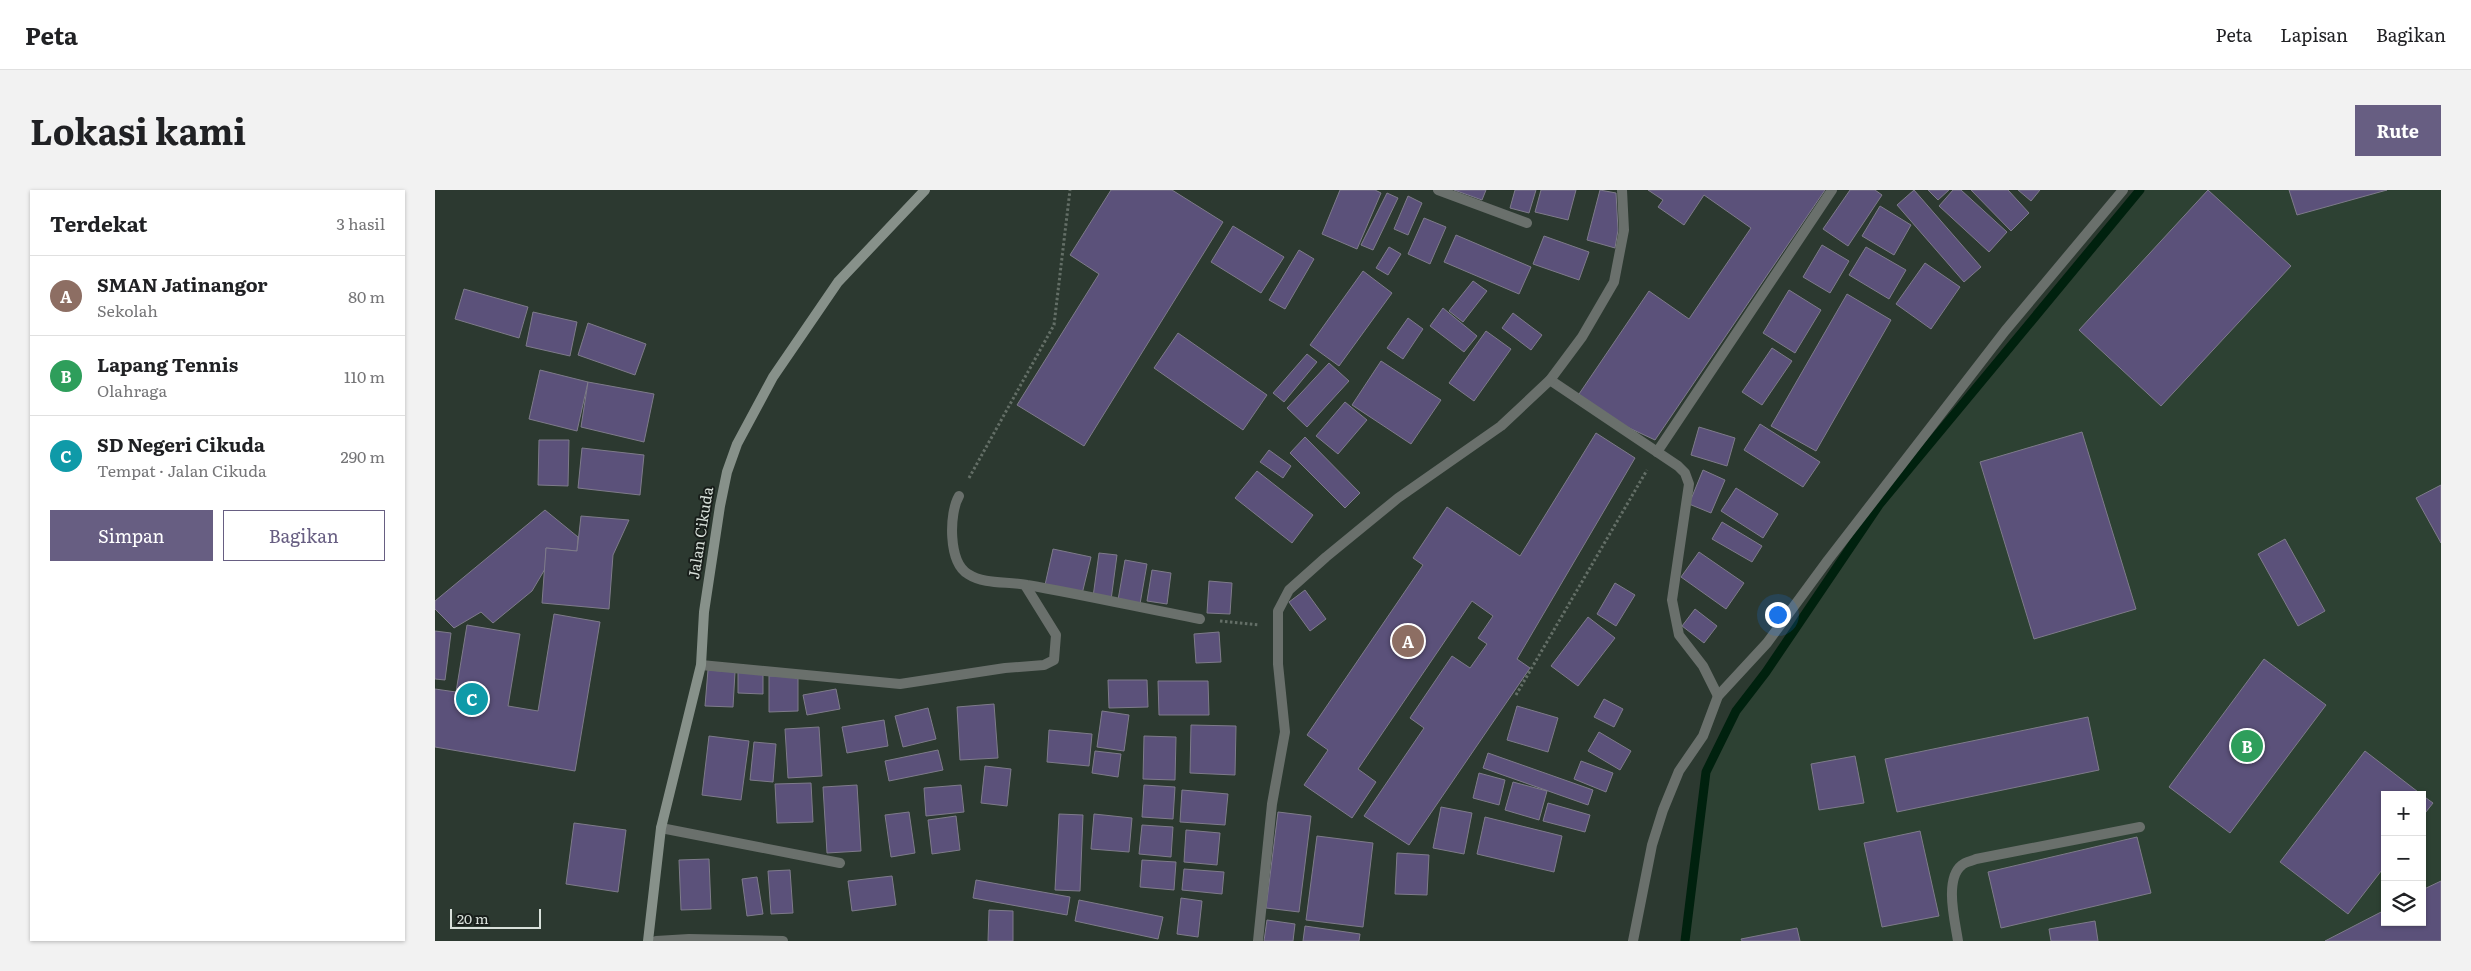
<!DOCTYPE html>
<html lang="id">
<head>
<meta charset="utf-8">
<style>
  :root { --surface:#fff; --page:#f2f2f2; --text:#202124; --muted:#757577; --line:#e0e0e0; --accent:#675e82 }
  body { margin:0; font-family:Literata,serif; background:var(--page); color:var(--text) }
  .controls { position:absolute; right:15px; bottom:15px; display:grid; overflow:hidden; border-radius:0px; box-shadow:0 1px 4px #0004 }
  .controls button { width:45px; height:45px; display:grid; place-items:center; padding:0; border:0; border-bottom:1px solid var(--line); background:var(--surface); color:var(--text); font:25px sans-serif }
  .scale { position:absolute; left:15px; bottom:12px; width:91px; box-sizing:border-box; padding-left:5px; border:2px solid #d9e1db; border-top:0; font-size:14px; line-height:18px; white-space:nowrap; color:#d9e1db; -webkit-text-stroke:4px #181e1a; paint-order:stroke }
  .you { position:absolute; left:1342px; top:424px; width:18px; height:18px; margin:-12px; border:4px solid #fff; border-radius:50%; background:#1a73e8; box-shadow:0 0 0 8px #1a73e833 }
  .badge { display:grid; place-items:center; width:32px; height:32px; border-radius:50%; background:var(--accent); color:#fff; font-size:16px; font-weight:700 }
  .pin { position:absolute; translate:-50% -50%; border:2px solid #fff; box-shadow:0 1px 5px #0006 }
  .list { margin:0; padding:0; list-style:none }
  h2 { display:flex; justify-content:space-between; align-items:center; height:65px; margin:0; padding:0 20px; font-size:21px }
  h2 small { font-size:16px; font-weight:400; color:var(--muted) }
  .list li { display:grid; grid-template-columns:32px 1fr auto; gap:15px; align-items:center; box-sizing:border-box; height:80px; padding:0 20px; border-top:1px solid var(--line) }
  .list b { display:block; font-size:19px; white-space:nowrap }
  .list p { margin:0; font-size:16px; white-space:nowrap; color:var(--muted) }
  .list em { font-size:16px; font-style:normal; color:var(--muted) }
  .actions { display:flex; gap:10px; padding:15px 20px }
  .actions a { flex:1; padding:11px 0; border:1px solid var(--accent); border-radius:0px; text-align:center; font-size:18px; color:var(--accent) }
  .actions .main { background:var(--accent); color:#fff }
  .icon { flex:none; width:28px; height:28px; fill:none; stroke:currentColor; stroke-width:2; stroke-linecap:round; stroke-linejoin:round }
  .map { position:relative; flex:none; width:2006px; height:751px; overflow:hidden; border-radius:0px }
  header { display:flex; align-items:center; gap:30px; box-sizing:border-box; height:70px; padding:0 25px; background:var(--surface); border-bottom:1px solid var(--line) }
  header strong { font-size:24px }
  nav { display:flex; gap:28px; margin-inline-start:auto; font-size:18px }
  .intro { display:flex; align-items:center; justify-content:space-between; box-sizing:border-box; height:120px; padding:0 30px }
  h1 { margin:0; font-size:35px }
  .button { padding:12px 22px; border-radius:0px; background:var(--accent); color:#fff; font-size:18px; font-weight:700 }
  main { display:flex; gap:30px; padding:0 30px }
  aside { flex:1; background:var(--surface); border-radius:0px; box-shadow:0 1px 4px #0004 }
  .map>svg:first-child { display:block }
</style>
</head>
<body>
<header>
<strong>Peta</strong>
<nav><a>Peta</a><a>Lapisan</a><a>Bagikan</a></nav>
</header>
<div class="intro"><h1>Lokasi kami</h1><a class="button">Rute</a></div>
<main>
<aside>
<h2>Terdekat<small>3 hasil</small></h2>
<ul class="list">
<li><span class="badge" style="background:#8d6e63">A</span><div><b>SMAN Jatinangor</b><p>Sekolah</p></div><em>80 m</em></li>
<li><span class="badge" style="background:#2e9e5b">B</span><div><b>Lapang Tennis</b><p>Olahraga</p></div><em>110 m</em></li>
<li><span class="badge" style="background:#0f9aa8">C</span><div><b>SD Negeri Cikuda</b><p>Tempat · Jalan Cikuda</p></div><em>290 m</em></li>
</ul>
<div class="actions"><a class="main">Simpan</a><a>Bagikan</a></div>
</aside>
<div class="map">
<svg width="2006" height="751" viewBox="0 0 2006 751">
  <rect width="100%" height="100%" fill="#2c3930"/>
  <path fill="#2d4133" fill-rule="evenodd" d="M1705,0H2006V751H1250L1271,582L1301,521L1331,482L1444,315ZM1950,605H1987V732H1950Z"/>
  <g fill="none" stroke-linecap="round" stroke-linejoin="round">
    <polyline stroke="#00210e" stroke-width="9" points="1250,751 1271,582 1301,521 1331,482 1444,315 1705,0"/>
  </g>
  <g fill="#5b517a" stroke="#7e7b8a">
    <polygon points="676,0 737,0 788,32 649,256 582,215 664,84 635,65"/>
    <polygon points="905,0 940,0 946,3 922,59 887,44"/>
    <polygon points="1019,0 1051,0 1047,10"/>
    <polygon points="1080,0 1101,0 1094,23 1075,18"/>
    <polygon points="1106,0 1141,0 1133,30 1100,22"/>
    <polygon points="1165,0 1181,3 1183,40 1180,58 1152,50"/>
    <polygon points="1213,0 1390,0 1220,250 1177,230 1142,207 1214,101 1254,129 1316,38 1269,5 1249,35 1223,17 1228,10"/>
    <polygon points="1415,0 1440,0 1447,5 1413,56 1388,39"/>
    <polygon points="1479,0 1546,77 1529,92 1462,15"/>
    <polygon points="1493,0 1514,0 1503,10"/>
    <polygon points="1518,0 1526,0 1572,42 1554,62 1504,16"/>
    <polygon points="1536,0 1573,0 1594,23 1576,41"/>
    <polygon points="1583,0 1605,0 1596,11"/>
    <polygon points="1773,0 1856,76 1726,216 1644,140"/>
    <polygon points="1854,0 1952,0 1862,25"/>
    <polygon points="952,3 963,8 938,60 926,55"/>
    <polygon points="973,6 987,13 973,45 959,39"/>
    <polygon points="1445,16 1476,35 1459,65 1427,46"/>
    <polygon points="989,28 1011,37 995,74 973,64"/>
    <polygon points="798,36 849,67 826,103 776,72"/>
    <polygon points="1021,45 1096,77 1084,104 1009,72"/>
    <polygon points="1109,46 1154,62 1144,90 1098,74"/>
    <polygon points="1387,55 1414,71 1395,103 1368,87"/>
    <polygon points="954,57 966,64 953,85 941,78"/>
    <polygon points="1431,57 1471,80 1454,109 1414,85"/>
    <polygon points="864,60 879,69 850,119 834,110"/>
    <polygon points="1490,73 1525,97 1496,139 1461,114"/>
    <polygon points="928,81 957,103 904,176 875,155"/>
    <polygon points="1038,91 1052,101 1028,132 1014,121"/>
    <polygon points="29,99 93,117 84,148 20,129"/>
    <polygon points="1354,100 1386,120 1360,163 1328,143"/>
    <polygon points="1412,104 1456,130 1381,261 1336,236"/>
    <polygon points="1008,118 1042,146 1029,162 995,136"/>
    <polygon points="98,122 142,132 135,166 91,156"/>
    <polygon points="1078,123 1107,145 1096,160 1067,138"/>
    <polygon points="973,128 988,139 968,169 952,158"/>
    <polygon points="153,133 211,154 200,185 143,165"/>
    <polygon points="1051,141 1076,159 1039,211 1014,193"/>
    <polygon points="743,143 832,205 808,240 719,178"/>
    <polygon points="1337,158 1357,171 1327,215 1307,202"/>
    <polygon points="872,164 882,172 849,212 838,203"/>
    <polygon points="946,171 1006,210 976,254 917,215"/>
    <polygon points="894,173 914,191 872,237 852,218"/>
    <polygon points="105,180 153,192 142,241 94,229"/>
    <polygon points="153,192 219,204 209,252 146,237"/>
    <polygon points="910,212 932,230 903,264 881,246"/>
    <polygon points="1325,234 1385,272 1368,297 1309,260"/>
    <polygon points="1264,237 1300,248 1292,276 1256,265"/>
    <polygon points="1647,242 1701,419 1599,449 1545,272"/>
    <polygon points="1161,243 1200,268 1082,469 1095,478 974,655 929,626 989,538 975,528 1017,466 1035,478 1052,454 1043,448 1058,426 1037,411 923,579 941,592 917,628 869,595 893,560 872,545 988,375 978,368 1012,317 1085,366"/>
    <polygon points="870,247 925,303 910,318 855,263"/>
    <polygon points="104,250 134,250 133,296 103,295"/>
    <polygon points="147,258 209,265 205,305 143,298"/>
    <polygon points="834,260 856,276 848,288 825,272"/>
    <polygon points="1268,280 1290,290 1276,323 1254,314"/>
    <polygon points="822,281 878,325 857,353 800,308"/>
    <polygon points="2006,295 2006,353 1981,308"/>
    <polygon points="1301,298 1343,324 1328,348 1286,321"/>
    <polygon points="110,320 143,347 142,361 111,358 110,379 97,401 58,433 46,422 19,438 0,419 0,411"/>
    <polygon points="146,326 194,330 178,365 174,419 107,413 111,358 142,361"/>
    <polygon points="1287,332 1327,356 1317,372 1277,349"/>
    <polygon points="1850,349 1890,421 1863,436 1823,364"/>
    <polygon points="618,359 656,367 647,404 610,395"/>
    <polygon points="1264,362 1309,393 1291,419 1246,387"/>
    <polygon points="664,363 682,365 676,410 658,407"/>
    <polygon points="690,370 712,374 705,414 683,410"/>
    <polygon points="717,380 736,383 732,414 712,411"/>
    <polygon points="774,391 797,393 795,424 772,423"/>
    <polygon points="1180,393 1200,405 1181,436 1162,424"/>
    <polygon points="870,400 891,429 875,441 854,412"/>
    <polygon points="1260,419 1282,436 1269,453 1247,436"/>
    <polygon points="119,424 165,432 140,581 0,557 0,499 21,502 32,435 85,444 73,516 103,521"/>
    <polygon points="1153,427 1180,448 1143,496 1116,476"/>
    <polygon points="0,441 16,443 10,490 0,489"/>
    <polygon points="784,442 786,472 761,473 759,444"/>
    <polygon points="1829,469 1891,515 1795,643 1734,597"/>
    <polygon points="273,480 300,482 298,517 270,516"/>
    <polygon points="303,482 328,483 328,504 303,503"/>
    <polygon points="334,486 363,486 363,521 334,522"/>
    <polygon points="673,490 712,490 713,517 674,518"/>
    <polygon points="723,491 773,491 774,525 724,525"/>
    <polygon points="401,499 405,519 372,525 368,505"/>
    <polygon points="1169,509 1188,519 1179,537 1159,527"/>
    <polygon points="559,514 563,568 525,570 522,517"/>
    <polygon points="1082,516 1123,528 1113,562 1072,550"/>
    <polygon points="493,518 501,549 468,557 460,526"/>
    <polygon points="667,521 694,525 689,561 662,557"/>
    <polygon points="1653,527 1664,580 1462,622 1450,569"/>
    <polygon points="449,530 453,556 412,563 407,537"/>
    <polygon points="756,535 801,536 800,585 755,583"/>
    <polygon points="384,537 387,586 353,588 350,539"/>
    <polygon points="614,540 657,544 654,576 612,572"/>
    <polygon points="1164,542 1196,561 1185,580 1153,561"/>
    <polygon points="274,546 314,551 306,610 267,605"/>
    <polygon points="709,546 741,547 740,590 708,589"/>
    <polygon points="319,552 341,554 338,592 315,590"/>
    <polygon points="503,560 508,580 454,591 450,571"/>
    <polygon points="660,561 686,564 683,587 657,583"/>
    <polygon points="1930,561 1987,605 1950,605 1950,676 1913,724 1845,672"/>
    <polygon points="1053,563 1158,600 1153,615 1048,578"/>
    <polygon points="1420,566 1429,613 1384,620 1376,574"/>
    <polygon points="1146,571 1178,583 1171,602 1139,589"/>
    <polygon points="550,576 576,579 572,616 546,613"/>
    <polygon points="1044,583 1070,590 1064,615 1038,608"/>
    <polygon points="1078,592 1112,601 1104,630 1070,620"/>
    <polygon points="376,593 378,632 342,633 340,594"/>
    <polygon points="422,595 426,661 392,663 388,597"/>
    <polygon points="526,595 529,622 491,626 489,598"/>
    <polygon points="709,595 740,597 738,629 707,627"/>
    <polygon points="747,600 793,604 790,635 745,632"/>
    <polygon points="1987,605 1998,613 1987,627"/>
    <polygon points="1113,613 1155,625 1150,642 1108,631"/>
    <polygon points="1006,617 1037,623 1029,664 998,658"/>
    <polygon points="474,622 480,663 456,667 450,625"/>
    <polygon points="843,622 876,626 864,722 831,718"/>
    <polygon points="624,624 648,625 645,701 620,700"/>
    <polygon points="659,624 697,628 694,662 656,659"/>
    <polygon points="521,626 525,660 497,664 493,630"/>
    <polygon points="1050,627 1127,646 1119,682 1042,664"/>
    <polygon points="139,633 191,640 183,702 131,694"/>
    <polygon points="707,635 738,637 736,667 704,664"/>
    <polygon points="751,640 785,643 782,675 749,672"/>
    <polygon points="1485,641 1504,726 1447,737 1429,653"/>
    <polygon points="882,646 938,653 928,737 871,730"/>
    <polygon points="1702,647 1716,703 1566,738 1553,682"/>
    <polygon points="962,663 994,665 992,705 960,704"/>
    <polygon points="274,669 276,719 246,720 244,670"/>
    <polygon points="707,670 741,672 739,700 705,697"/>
    <polygon points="749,679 789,682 787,704 747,700"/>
    <polygon points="355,680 358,723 336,724 333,681"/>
    <polygon points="457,686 461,715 417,721 413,691"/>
    <polygon points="322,687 328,724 312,726 307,689"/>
    <polygon points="541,690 635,707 632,725 538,708"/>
    <polygon points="2006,691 2006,751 1890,751 1950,720 1950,732 1987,732 1987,700"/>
    <polygon points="746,708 767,711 763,747 742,744"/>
    <polygon points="644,710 728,727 723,749 640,731"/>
    <polygon points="554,720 578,721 578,751 553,751"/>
    <polygon points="832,730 860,734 858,751 829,751"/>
    <polygon points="1660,731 1663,751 1616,751 1614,739"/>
    <polygon points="870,736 925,744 924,751 868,751"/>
    <polygon points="1362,738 1365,751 1307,751 1306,749"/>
  </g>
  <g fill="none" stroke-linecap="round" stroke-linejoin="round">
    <g stroke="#646f67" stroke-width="3" stroke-dasharray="2.5 2.5" stroke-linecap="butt">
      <polyline points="534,288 619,135 635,0"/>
      <polyline points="785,431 824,435"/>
      <polyline points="1081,505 1212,280"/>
    </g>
    <path stroke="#6a706c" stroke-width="10" d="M1523,751C1520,731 1509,689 1527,675C1530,672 1537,671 1541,669L1705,637"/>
    <g stroke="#6a706c" stroke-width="10">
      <polyline points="1003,0 1092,33"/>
      <polyline points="1115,190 1243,276 1250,283 1254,294 1237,410 1244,445 1268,476 1283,506"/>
      <polyline points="1222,262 1397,0"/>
      <path d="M524,306C514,323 513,372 533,384C550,395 573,391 592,395C650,405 707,418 765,429"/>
      <polyline points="266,475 465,494 570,478 609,475 619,470 621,445 590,395"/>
      <polyline points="226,638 405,673"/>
      <polyline points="221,751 254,749 348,751"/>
      <polyline points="823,751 837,614 850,542 843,474 843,421 854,400 891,367 963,308 1066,236 1115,190 1147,147 1179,92 1189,40 1187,0"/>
      <polyline points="1198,751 1217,655 1228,620 1244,581 1268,546 1283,506 1332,453 1393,370 1570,141 1688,0"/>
    </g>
    <polyline stroke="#87918a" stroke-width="10" points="213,751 226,638 266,475 269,422 285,316 292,282 302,254 338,187 403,92 490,0"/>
  </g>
  <g text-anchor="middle" stroke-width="4" stroke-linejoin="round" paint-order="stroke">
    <g font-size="15" fill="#d9e1db" stroke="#181e1a">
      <text transform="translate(266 343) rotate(-81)" y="5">Jalan Cikuda</text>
    </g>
  </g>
</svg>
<div class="controls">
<button>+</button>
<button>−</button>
<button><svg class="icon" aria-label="layers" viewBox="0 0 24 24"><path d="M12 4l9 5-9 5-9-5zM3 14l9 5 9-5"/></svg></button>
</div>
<div class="scale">20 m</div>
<div class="you"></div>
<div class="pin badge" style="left:973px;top:451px;background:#8d6e63">A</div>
<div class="pin badge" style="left:1812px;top:556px;background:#2e9e5b">B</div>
<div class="pin badge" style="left:37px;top:509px;background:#0f9aa8">C</div>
</div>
</main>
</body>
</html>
